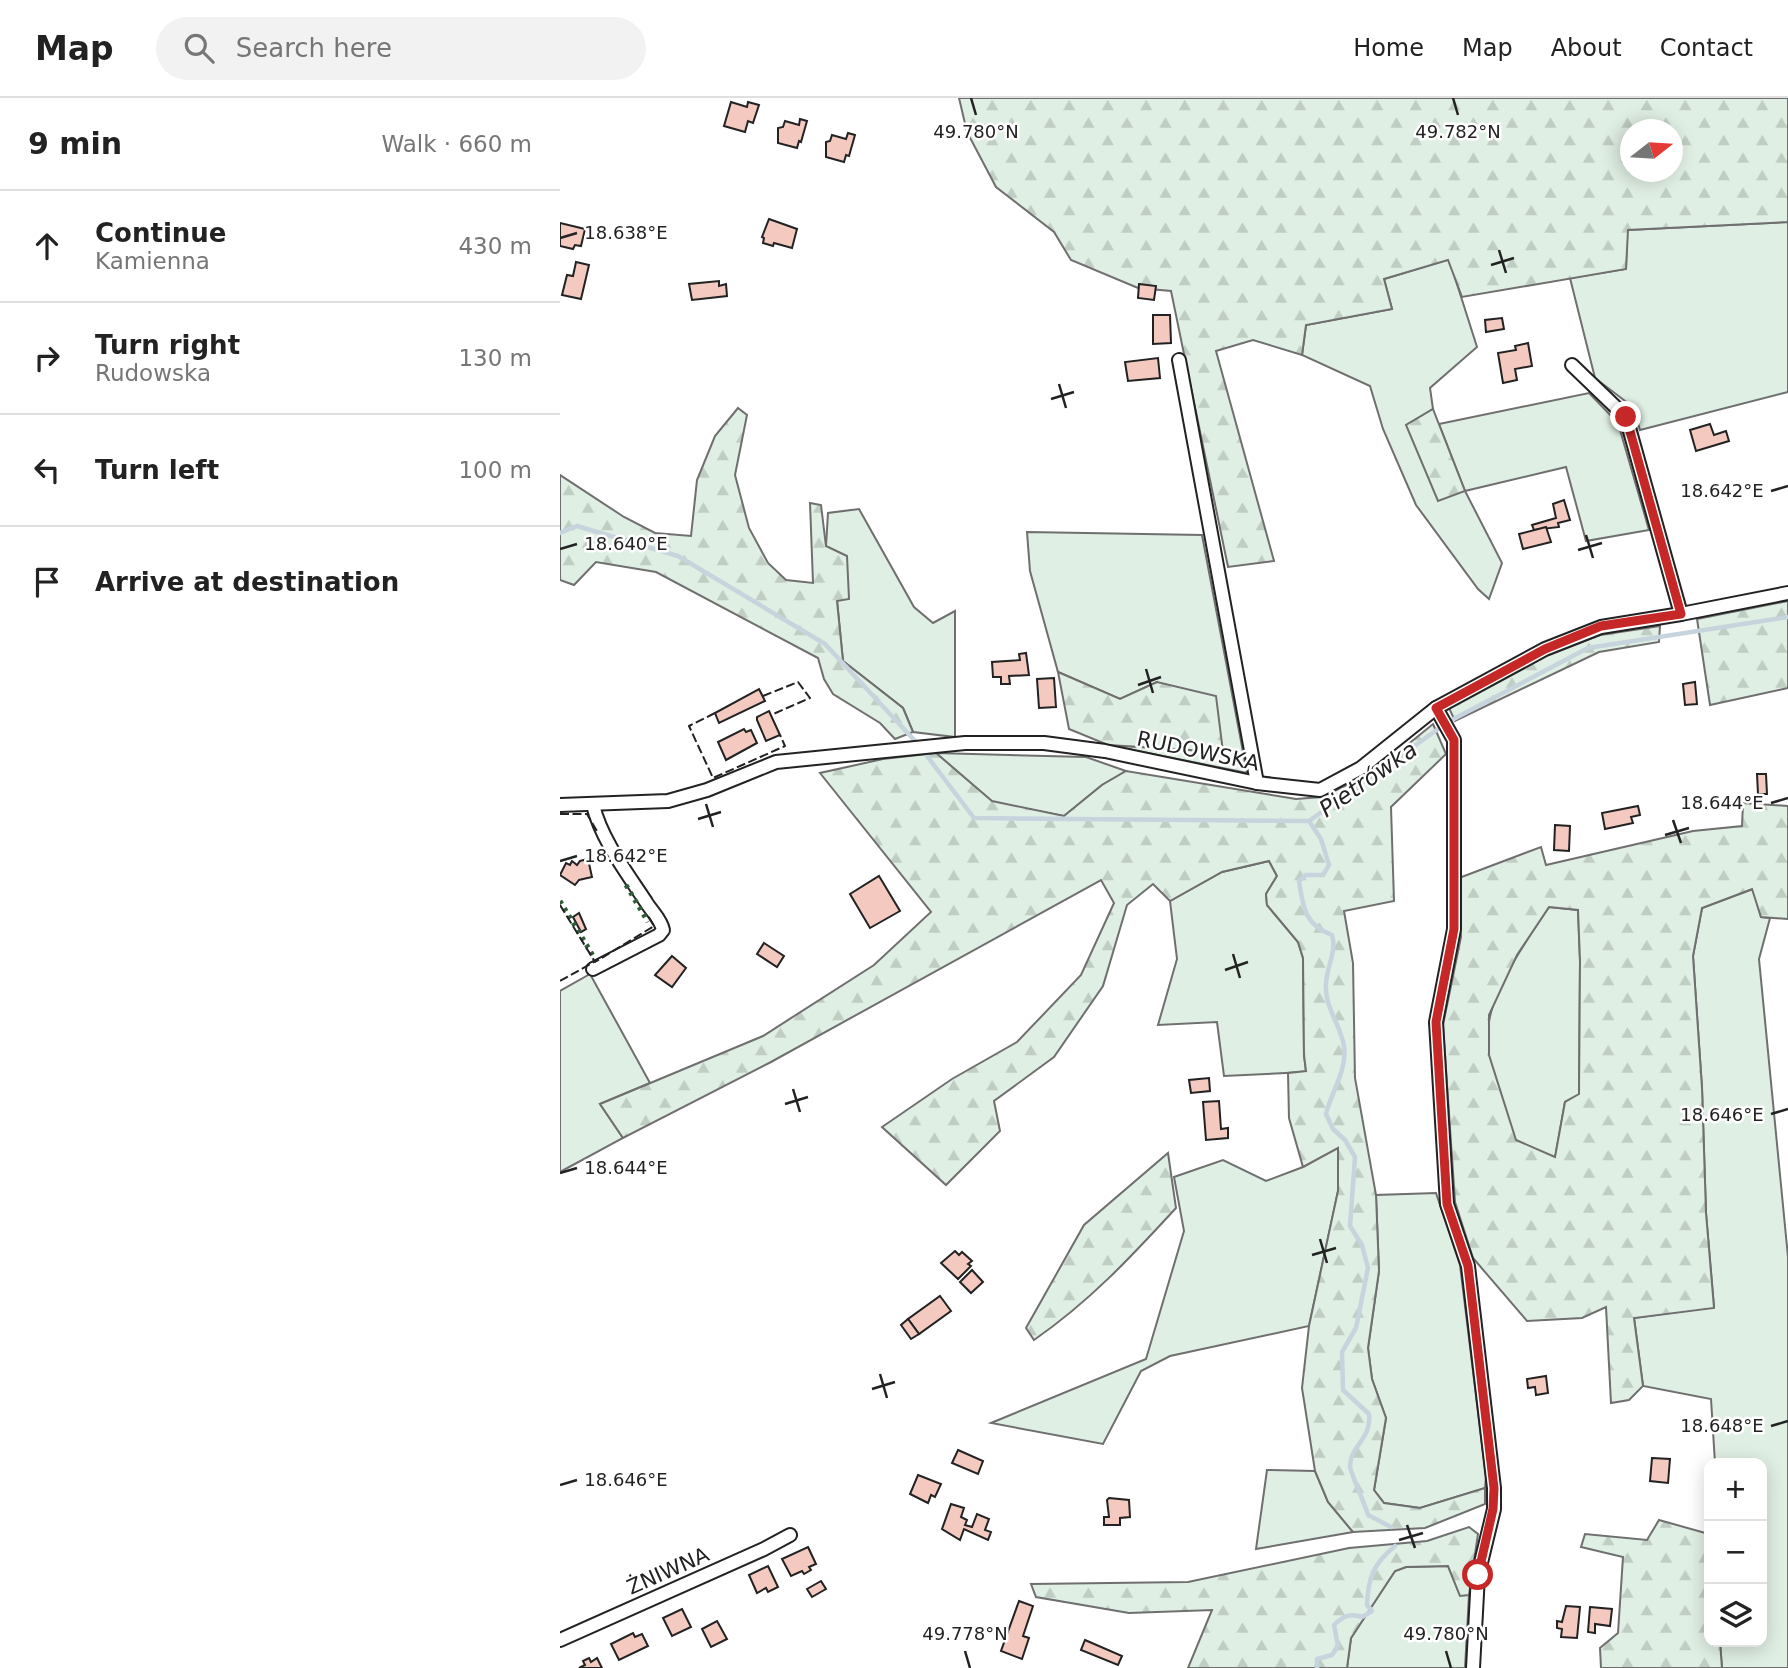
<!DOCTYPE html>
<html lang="en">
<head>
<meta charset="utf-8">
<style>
  :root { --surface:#fff; --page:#f2f2f2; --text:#222; --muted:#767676; --line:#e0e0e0 }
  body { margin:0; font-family:"DejaVu Sans",sans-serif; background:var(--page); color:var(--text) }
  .controls { position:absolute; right:21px; bottom:21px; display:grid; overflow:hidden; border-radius:14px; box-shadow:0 4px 18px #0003 }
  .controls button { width:63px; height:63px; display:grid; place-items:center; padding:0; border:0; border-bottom:2px solid var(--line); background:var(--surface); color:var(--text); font:35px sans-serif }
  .compass { position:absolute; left:1060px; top:21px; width:63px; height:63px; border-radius:50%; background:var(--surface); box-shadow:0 4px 18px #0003; rotate:73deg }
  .stop { position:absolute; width:21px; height:21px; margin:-16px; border:5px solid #c62828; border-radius:50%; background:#fff }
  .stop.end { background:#c62828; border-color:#fff; box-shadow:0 2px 7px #0008 }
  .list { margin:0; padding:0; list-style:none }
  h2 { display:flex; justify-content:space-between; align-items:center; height:91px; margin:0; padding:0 28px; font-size:30px }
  h2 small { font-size:23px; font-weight:400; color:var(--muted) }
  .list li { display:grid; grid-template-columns:46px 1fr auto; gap:21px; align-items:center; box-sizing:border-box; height:112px; padding:0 28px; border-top:2px solid var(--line) }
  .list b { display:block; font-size:26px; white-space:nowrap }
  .list p { margin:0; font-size:23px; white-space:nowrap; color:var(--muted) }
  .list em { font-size:23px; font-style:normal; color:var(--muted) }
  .icon { flex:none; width:38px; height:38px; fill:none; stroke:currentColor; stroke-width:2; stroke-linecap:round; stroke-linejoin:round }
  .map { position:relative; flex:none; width:1228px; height:1570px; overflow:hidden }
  header { display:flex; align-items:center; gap:42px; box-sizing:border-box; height:98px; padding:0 35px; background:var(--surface); border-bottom:2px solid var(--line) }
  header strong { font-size:33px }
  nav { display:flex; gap:38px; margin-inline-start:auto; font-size:24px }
  .search { width:490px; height:63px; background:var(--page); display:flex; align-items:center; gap:18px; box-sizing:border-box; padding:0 24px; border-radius:38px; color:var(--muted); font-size:26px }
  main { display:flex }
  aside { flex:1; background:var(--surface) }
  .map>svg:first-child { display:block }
</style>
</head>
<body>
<header>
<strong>Map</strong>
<div class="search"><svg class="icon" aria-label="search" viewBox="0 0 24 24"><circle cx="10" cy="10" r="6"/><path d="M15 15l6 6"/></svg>Search here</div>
<nav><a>Home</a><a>Map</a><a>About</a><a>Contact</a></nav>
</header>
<main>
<aside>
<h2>9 min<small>Walk · 660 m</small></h2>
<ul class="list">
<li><svg class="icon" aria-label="ahead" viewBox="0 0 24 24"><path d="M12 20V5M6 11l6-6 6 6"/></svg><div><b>Continue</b><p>Kamienna</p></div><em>430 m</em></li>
<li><svg class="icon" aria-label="right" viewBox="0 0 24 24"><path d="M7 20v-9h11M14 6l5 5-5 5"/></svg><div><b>Turn right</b><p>Rudowska</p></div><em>130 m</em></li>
<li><svg class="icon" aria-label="left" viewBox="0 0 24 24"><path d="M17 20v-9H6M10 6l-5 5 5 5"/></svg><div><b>Turn left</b></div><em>100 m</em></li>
<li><svg class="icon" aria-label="arrive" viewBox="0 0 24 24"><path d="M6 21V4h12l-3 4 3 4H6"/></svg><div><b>Arrive at destination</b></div></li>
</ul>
</aside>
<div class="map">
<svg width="1228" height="1570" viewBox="0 0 1228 1570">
  <defs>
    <pattern id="forest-firs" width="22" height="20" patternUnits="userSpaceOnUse" patternTransform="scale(1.75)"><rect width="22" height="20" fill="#e0efe3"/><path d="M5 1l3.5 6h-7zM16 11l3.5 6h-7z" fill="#c0cdc2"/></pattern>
  </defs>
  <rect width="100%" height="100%" fill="#fff"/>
  <g fill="#e0efe3" stroke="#6f6f6f" stroke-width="2">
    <polygon points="1228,124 1228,294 1080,332 1073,309 1035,280 1010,180 1066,171 1067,132"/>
    <polygon points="889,161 917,249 870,290 873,311 847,327 905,393 879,326 1029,295 1058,325 1089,432 1026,443 1006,369 905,393 942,465 929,501 918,491 856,407 823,331 810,288 742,257 746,227 832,211 824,181"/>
    <polygon points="299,411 354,509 373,525 395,513 395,639 353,634 343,610 283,563 277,502 266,448 268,415"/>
    <polygon points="467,434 642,437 687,675 548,647 662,654 597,584 560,601 498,574 470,473"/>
    <polygon points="376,655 526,659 566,673 542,687 504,718 432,704"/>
    <polygon points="709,763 717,778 706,796 707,807 738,844 743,860 744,957 746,974 664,978 657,924 598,927 617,861 610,803 662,774"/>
    <polygon points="1193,791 1201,819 1210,820 1199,861 1228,1159 1228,1570 1162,1570 1160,1544 1202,1544 1202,1365 1155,1365 1151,1301 1083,1288 1074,1220 1154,1209 1146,1115 1142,990 1133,858 1142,810"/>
    <path d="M989,809L1018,812L1020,863L1019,997L1005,1004L995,1060L955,1042C947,1015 936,987 929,960C917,908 962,850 989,809Z"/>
    <polygon points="30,876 90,985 40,1006 63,1040 0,1074 0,893"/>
    <polygon points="778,1049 778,1093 749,1228 610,1258 581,1273 543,1346 431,1325 586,1261 624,1133 614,1079 663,1062 706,1083 743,1069"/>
    <polygon points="876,1095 900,1167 926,1379 925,1390 860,1410 824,1405 814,1392 826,1320 812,1281 808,1250 819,1173 816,1097"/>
    <polygon points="707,1372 755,1373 768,1404 793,1434 696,1451"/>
    <polygon points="888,1468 900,1497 909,1497 905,1570 787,1570 791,1540 835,1473 846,1469"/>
  </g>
  <g fill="url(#forest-firs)" stroke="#6f6f6f" stroke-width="2" fill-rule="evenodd">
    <path d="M399,0H1228V124L1068,132L1066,171L902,199L888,162L824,181L832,211L746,227L742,257L693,242L656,253L714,463L668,469L611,193L578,190L511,162L494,134L436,89L407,34ZM1070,32H1112V74H1070Z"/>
    <polygon points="178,310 187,317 175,377 189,430 208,465 226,482 253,485 250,405 261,407 266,448 287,458 289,501 277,503 283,563 343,610 353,634 335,641 320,625 273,596 264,581 258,560 96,474 36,464 14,487 0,482 0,377 64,419 95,435 131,438 137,382 155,338"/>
    <polygon points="873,311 905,393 878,403 846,327"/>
    <polygon points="1228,503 1228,590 1150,607 1137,521"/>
    <polygon points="1100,528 1099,544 1039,554 895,623 889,610 986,558 1040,537"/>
    <polygon points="498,574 560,601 597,584 656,598 663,654 548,647 509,631"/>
    <polygon points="873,626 886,656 831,709 834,803 784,813 793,865 795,980 816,1097 819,1173 808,1250 812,1281 826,1320 814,1392 824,1405 860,1410 925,1390 925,1406 865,1430 793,1434 768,1404 755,1373 742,1290 749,1228 778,1093 778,1050 743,1069 729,1020 728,975 746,973 744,957 743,860 738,844 707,807 706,796 717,778 709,763 662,774 610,803 593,786 567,807 543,888 494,959 434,1003 440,1033 386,1087 322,1029 392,981 457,944 521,877 554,805 541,782 211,964 63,1040 40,1006 203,938 314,867 371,814 260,675 323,661 376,655 432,703 504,718 542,687 566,673 736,701 762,699 814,674"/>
    <path d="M1183,705L1228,708V821L1201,819L1192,791L1142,810L1133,858L1142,990L1146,1115L1154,1210L1074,1220L1083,1288L1069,1302L1051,1305L1046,1209L1022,1220L967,1223L913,1160L895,1104L883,927L901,839L899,780L981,749L986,767L1133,733L1182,728ZM989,809L1018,812L1020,863L1019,996L1005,1004L995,1059L956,1042L929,957V917L957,857Z"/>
    <path d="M608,1055L616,1110C570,1160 530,1203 474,1242L466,1230L524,1127Z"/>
    <polygon points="1099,1422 1149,1436 1149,1544 1160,1544 1162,1570 1041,1570 1040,1550 1058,1535 1063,1459 1021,1449 1025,1436 1087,1442"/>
    <polygon points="909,1429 918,1436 909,1497 900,1498 888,1468 846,1469 835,1473 791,1540 787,1570 628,1570 652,1512 569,1515 476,1499 471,1486 628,1484 789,1450 867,1443"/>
  </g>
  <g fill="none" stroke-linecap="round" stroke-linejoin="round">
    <g stroke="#c7d3dd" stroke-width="4.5">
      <polyline points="0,435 17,428 118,458 265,546 356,644"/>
      <polyline points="364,654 414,720 749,723"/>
      <path d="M749,723L761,741L769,767L763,777H746L739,783C743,810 745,827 772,837C777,852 767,869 766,885C764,909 780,925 784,948C788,970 771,995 766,1016L773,1031L785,1042L795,1059L790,1128L802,1147L808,1170L796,1230L782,1254L783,1292L809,1316C812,1341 790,1348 790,1368C790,1374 805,1406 808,1417L831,1429"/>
      <polyline points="749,723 888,624 1028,550 1228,519"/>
      <path d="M757,1570V1561L772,1557L778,1548L774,1527C783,1518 790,1515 802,1519L812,1513L807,1507C808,1480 813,1466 835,1448"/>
    </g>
  </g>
  <g fill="#f3c9c0" stroke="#222" stroke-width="2">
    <polygon points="171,4 187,9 188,4 199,7 193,25 188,23 185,34 164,28"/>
    <polygon points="240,21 247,23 241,44 239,43 237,50 218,45 218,30 223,29 225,23 239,27"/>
    <polygon points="288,35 295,37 289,58 286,57 284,64 266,59 266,44 270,43 272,37 286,41"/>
    <polygon points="209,121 237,131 232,150 214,145 213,148 203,145 204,140 202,139"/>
    <polygon points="0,125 25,131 21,148 15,147 13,151 0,148"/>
    <polygon points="16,164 29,167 21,201 2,197 7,177 13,178"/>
    <polygon points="159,183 159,188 166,186 167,198 132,202 129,186"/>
    <polygon points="579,186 596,188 594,202 578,200"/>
    <polygon points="593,217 610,217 611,245 593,246"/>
    <polygon points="942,220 944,231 926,234 925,222"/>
    <polygon points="968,245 972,268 955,271 957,282 943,285 938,255 956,252 955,248"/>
    <polygon points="598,260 600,280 568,283 565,264"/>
    <polygon points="1150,326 1154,337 1166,333 1169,343 1136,353 1130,332"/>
    <polygon points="1004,402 1010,422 998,425 999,429 974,432 972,427 996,420 993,406"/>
    <polygon points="986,429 991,444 963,451 959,436"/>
    <polygon points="466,555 469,577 449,578 450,586 441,586 441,579 433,579 432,564 460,562 459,556"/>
    <polygon points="494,580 496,609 479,610 477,581"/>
    <polygon points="1135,584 1137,606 1125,607 1123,586"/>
    <polygon points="199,591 205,603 159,625 155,615"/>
    <polygon points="209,613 220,637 206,643 197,622 197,619"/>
    <polygon points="184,631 186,634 191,632 197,645 166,662 158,644"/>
    <polygon points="1197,676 1206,676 1207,696 1198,696"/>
    <polygon points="1078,708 1080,717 1071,719 1073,725 1045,731 1042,715"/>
    <polygon points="995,727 1010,728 1009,753 994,752"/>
    <polygon points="28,761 32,779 19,782 15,787 0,777 6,765 10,767 12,763 17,767 20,763"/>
    <polygon points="319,778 340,813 310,830 290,796"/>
    <polygon points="19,815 26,831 21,834 13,819"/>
    <polygon points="204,845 224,858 217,869 197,856"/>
    <polygon points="112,858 126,870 112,889 95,877"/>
    <polygon points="649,980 650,993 631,995 629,982"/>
    <polygon points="659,1003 661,1031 668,1030 668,1040 646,1042 643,1004"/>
    <polygon points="395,1153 399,1157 402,1154 412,1163 408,1166 411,1168 398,1181 381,1165"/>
    <polygon points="412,1172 423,1184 411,1195 400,1184"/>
    <polygon points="380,1198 391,1213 359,1236 348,1221"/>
    <polygon points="348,1221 359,1236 351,1241 341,1227"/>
    <polygon points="986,1278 988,1295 976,1297 975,1289 968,1290 967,1281"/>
    <polygon points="398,1352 423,1363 418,1376 392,1365"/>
    <polygon points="1092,1360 1110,1361 1108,1385 1090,1383"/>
    <polygon points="358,1377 381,1386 375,1399 371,1397 368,1405 350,1396"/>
    <polygon points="549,1400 569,1402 570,1419 560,1420 560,1427 544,1427 544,1419 549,1419 547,1402"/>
    <polygon points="391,1406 404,1410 401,1419 407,1422 405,1427 412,1429 417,1416 429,1421 425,1432 431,1434 428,1442 404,1431 400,1442 382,1431"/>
    <polygon points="248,1449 256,1466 249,1469 251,1472 244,1476 242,1473 231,1478 222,1461"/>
    <polygon points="208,1468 218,1489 208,1494 206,1490 197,1495 189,1477"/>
    <polygon points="261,1483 266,1491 252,1499 247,1491"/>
    <polygon points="459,1503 473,1508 463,1538 469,1540 462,1561 441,1553"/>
    <polygon points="1006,1508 1020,1509 1017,1540 1001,1539 1002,1531 997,1530 997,1523 1002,1524"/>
    <polygon points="1030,1509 1052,1511 1050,1528 1035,1526 1035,1535 1028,1534"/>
    <polygon points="122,1511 131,1529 112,1538 103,1520"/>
    <polygon points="157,1523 167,1541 151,1549 142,1531"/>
    <polygon points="73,1535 75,1539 82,1536 88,1548 59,1562 51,1546"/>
    <polygon points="525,1542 562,1558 558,1567 521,1552"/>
    <polygon points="29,1560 31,1564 37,1560 42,1570 19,1570 25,1567 23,1563"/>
  </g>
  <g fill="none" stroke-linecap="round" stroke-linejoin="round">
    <g stroke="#222" stroke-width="16">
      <g id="street">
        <polyline points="619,262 697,685"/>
        <polyline points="1012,267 1066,319 1121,516"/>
        <polyline points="876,610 894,642 894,831 876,924 887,1106 908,1168 934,1390 934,1411 918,1477 913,1570"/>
        <polyline points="0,707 108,703 147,692 216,664 405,645 484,645 545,653 697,685 760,692 801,670 876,610 985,551 1041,529 1121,516 1228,495"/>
        <path d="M33,871L99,837L103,832C101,821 92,814 86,804C67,775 41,741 33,707"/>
        <polyline points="0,1542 204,1451 230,1437"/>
      </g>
    </g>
    <use href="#street" stroke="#fff" stroke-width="12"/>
    <g stroke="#2f5e38" stroke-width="5" stroke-dasharray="3.5 5" stroke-linecap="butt">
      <polyline points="66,787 88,824"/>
      <polyline points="0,803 35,861"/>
    </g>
    <g stroke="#222" stroke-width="2" stroke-dasharray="9 3.5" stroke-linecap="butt">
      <polyline points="203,598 238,584 250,600 211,617"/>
      <polyline points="155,615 129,628 153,680 225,648 220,637"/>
      <polyline points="0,716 27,716 38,735"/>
      <polyline points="0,807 35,864 94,828 87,816"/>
      <polyline points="0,883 34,864"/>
    </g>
  </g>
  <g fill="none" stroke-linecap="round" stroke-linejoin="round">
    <polyline stroke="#c62828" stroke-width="9" points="918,1477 933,1411 934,1390 908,1168 887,1106 876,924 894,831 894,642 876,610 985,551 1041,528 1121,516 1066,319"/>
  </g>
  <path fill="none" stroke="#222" stroke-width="2.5" d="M411,0L416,17M893,0L898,17M0,140L17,135M939,152L946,175M931,167L954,160M499,286L506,310M491,301L514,294M1211,393L1228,388M1026,437L1033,460M0,451L17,446M1018,452L1042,445M586,571L593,595M578,587L601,579M1211,705L1228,700M146,706L153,729M138,721L161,714M1113,722L1121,745M1105,737L1129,730M0,763L17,758M673,856L680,880M665,872L688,864M233,991L240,1014M225,1006L248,999M1211,1016L1228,1011M0,1075L17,1070M760,1141L767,1165M752,1157L776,1150M320,1276L327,1300M312,1291L335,1284M1211,1328L1228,1323M0,1387L17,1382M847,1427L855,1450M839,1442L863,1435M405,1553L410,1570M886,1553L891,1570"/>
  <g text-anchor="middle" stroke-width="5" stroke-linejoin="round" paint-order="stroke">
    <g font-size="21" fill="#222" stroke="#fff">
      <text transform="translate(638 653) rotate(12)" y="7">RUDOWSKA</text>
      <text transform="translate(108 1473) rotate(-24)" y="7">ŻNIWNA</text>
    </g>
    <g font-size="23" font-style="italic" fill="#222" stroke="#fff">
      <text transform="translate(808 681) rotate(-35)" y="8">Pietrówka</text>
    </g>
  </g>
  <g font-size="18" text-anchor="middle" fill="#222" stroke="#fff" stroke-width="5" stroke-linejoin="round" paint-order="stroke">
    <text x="416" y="40">49.780°N</text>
    <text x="898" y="40">49.782°N</text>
    <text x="66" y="141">18.638°E</text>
    <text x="1162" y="399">18.642°E</text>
    <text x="66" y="452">18.640°E</text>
    <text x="1162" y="711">18.644°E</text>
    <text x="66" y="764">18.642°E</text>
    <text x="1162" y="1023">18.646°E</text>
    <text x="66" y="1076">18.644°E</text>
    <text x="1162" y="1334">18.648°E</text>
    <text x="66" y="1388">18.646°E</text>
    <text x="405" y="1542">49.778°N</text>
    <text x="886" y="1542">49.780°N</text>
  </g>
</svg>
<div class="controls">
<button>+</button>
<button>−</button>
<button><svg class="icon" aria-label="layers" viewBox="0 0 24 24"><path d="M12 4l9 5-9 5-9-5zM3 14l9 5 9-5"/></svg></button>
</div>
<svg class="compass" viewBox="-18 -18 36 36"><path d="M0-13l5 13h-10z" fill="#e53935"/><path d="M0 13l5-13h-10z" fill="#767676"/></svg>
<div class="stop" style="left:918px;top:1477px"></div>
<div class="stop end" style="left:1066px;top:319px"></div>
</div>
</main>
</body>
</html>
